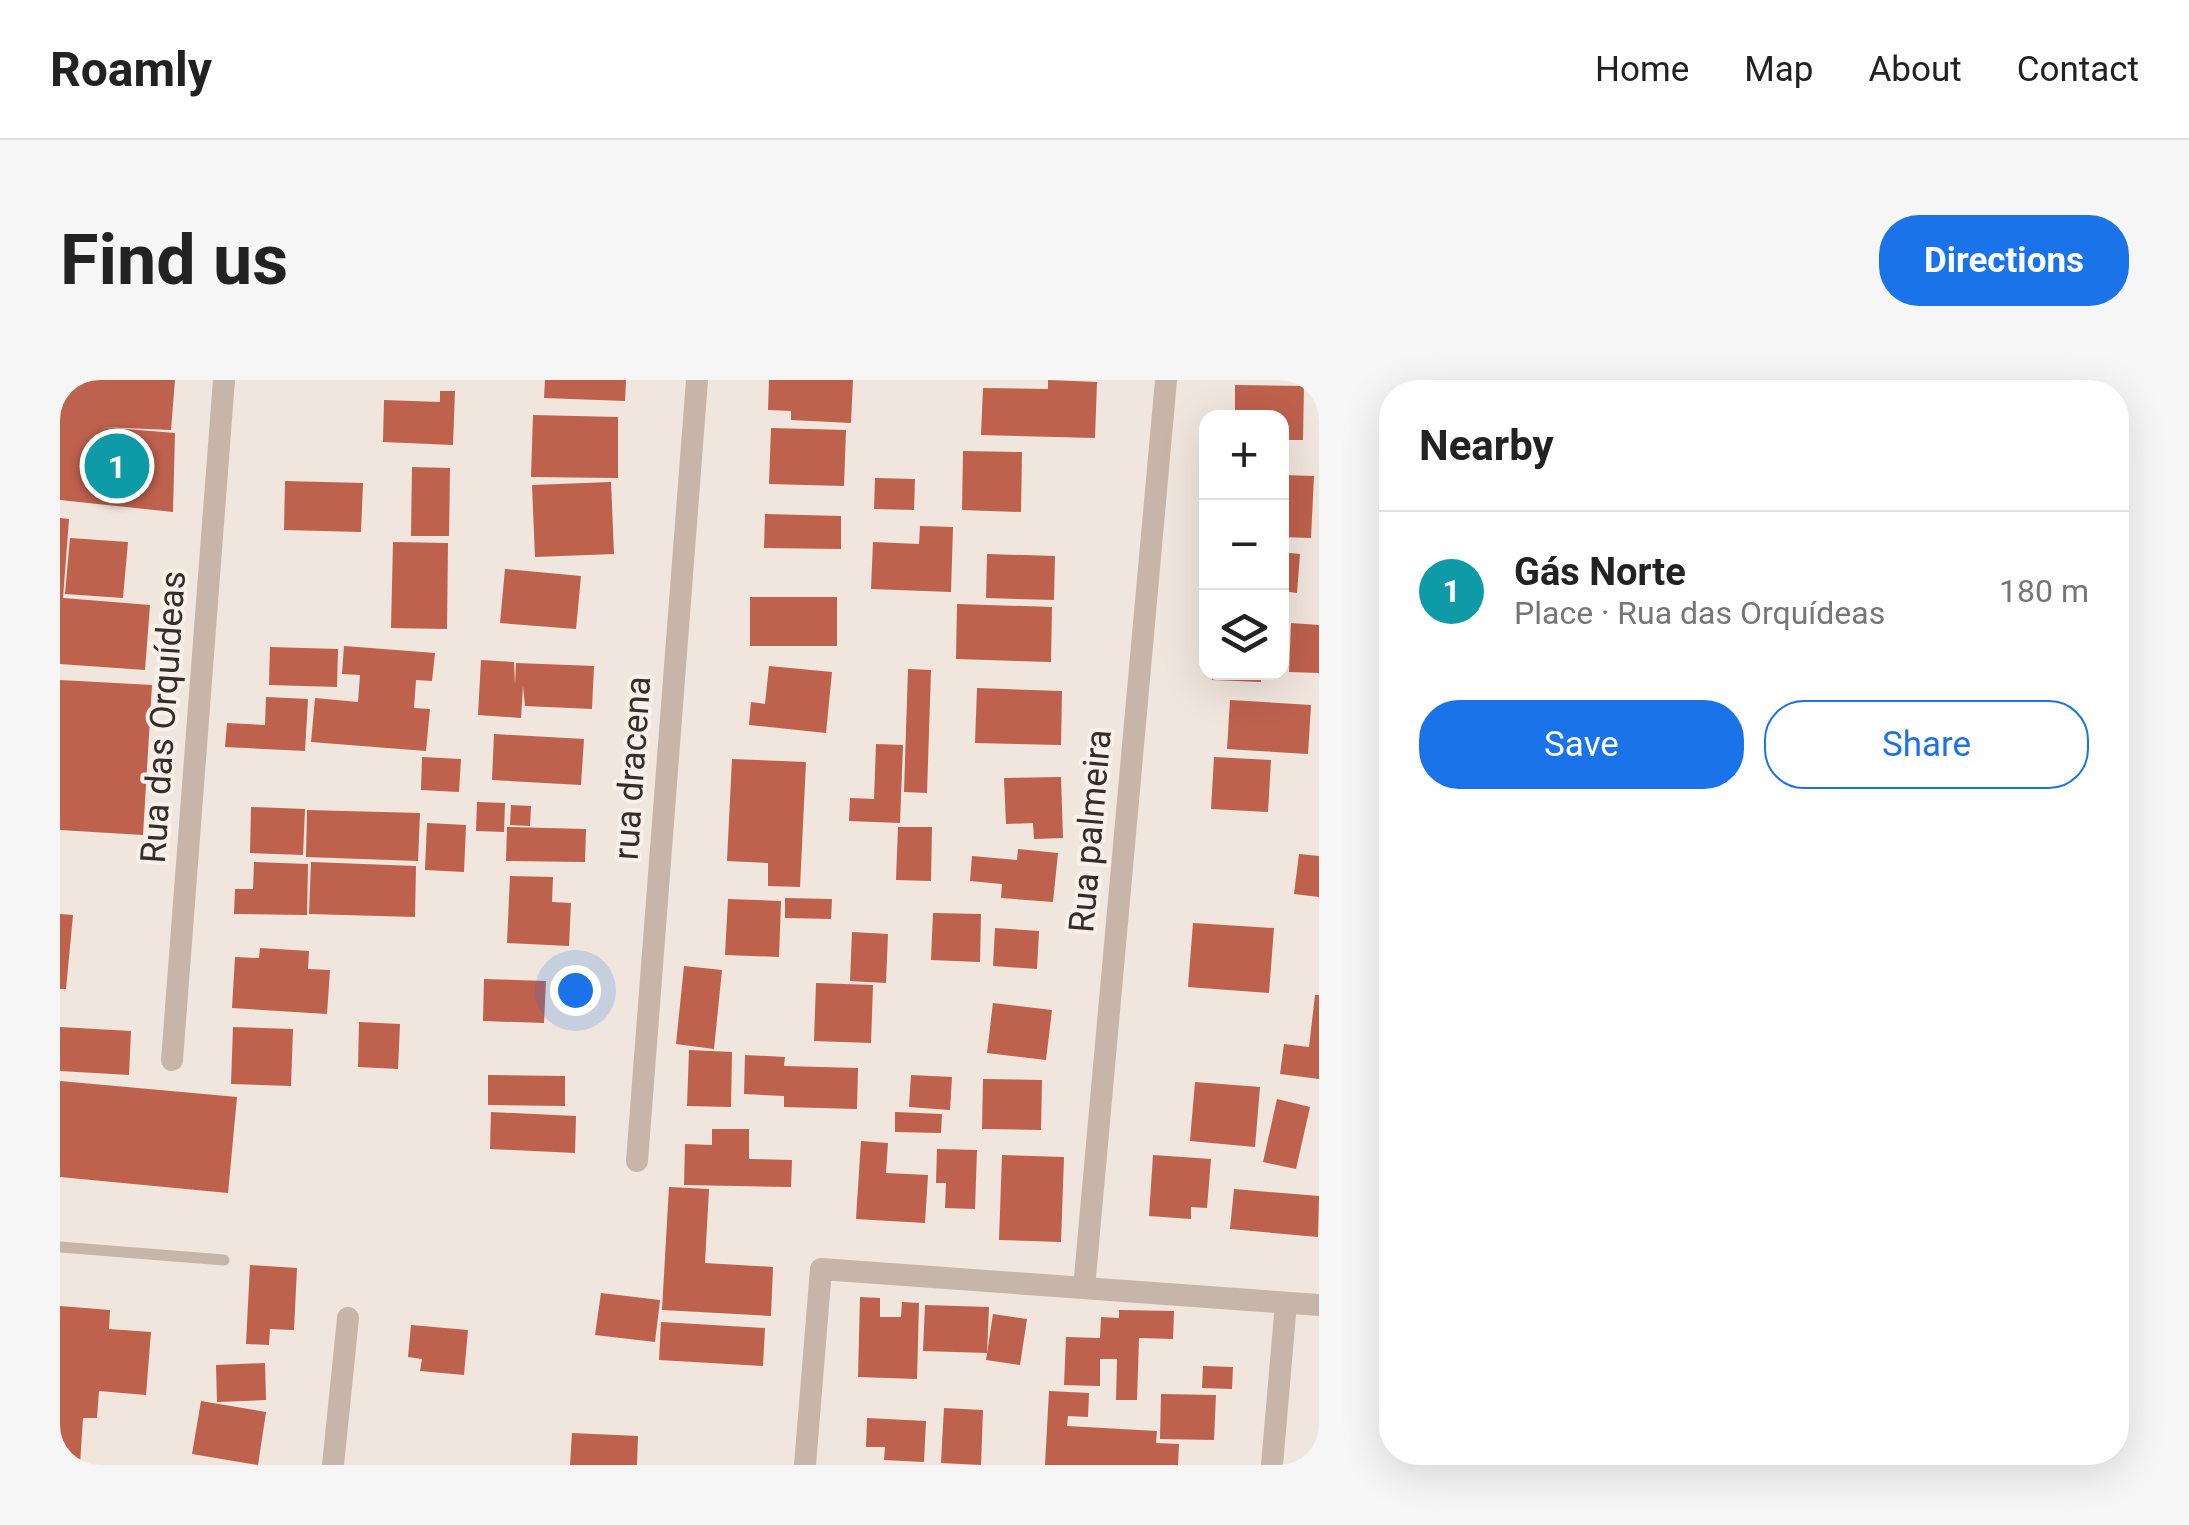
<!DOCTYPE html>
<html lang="en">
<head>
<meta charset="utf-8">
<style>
  :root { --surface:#fff; --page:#f6f6f6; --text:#222; --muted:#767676; --line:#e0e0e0; --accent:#1a73e8 }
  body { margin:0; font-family:Roboto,sans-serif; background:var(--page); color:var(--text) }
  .controls { position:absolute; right:30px; top:30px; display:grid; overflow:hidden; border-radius:20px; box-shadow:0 10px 40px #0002 }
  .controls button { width:90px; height:90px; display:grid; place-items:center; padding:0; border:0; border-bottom:2px solid var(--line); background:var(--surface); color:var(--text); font:50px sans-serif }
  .you { position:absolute; left:515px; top:610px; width:35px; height:35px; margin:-25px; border:8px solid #fff; border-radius:50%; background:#1a73e8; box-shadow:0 0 0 15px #1a73e833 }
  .badge { display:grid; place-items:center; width:65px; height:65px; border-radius:50%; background:var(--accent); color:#fff; font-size:32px; font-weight:700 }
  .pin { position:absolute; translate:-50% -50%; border:5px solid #fff; box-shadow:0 2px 10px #0006 }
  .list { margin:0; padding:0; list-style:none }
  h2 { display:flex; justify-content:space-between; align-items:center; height:130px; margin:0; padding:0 40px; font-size:42px }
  h2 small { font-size:32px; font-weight:400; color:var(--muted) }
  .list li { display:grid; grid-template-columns:65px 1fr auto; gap:30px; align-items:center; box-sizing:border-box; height:160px; padding:0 40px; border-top:2px solid var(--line) }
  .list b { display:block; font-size:38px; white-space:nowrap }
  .list p { margin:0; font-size:32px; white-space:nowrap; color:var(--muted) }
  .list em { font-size:32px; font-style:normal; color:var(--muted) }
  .actions { display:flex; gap:20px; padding:30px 40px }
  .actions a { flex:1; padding:22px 0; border:2px solid var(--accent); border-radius:40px; text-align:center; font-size:35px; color:var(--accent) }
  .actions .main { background:var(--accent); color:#fff }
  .icon { flex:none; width:55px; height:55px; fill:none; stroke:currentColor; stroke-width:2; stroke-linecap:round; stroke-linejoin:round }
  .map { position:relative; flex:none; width:1259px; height:1085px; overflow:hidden; border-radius:40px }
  header { display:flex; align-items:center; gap:60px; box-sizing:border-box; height:140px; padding:0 50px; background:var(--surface); border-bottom:2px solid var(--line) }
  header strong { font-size:48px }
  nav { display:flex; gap:55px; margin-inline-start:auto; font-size:35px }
  .intro { display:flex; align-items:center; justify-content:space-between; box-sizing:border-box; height:240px; padding:0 60px }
  h1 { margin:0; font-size:70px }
  .button { padding:25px 45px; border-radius:40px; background:var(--accent); color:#fff; font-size:35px; font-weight:700 }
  main { display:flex; gap:60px; padding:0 60px }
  aside { flex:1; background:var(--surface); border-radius:40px; box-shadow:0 10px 40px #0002 }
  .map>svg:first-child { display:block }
</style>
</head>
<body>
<header>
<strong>Roamly</strong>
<nav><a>Home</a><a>Map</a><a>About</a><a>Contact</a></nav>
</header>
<div class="intro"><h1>Find us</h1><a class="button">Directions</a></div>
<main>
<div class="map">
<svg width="1259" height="1085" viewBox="0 0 1259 1085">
  <rect width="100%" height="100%" fill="#f1e6dd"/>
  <g fill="#be614d">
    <polygon points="0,0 115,0 111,50 42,47 115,53 113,132 0,120"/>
    <polygon points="485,0 566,0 565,21 484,18"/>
    <polygon points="709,0 793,0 791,43 731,40 731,31 708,30"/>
    <polygon points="988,0 1037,2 1035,58 921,55 923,8 988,9"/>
    <polygon points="1175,5 1244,6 1243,60 1222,60 1222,38 1175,38"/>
    <polygon points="380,11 395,11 393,65 323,62 324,20 380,22"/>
    <polygon points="473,35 558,37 558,98 471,97"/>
    <polygon points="711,48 786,50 784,106 709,104"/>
    <polygon points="903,71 962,72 961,132 902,130"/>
    <polygon points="352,87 390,88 389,156 351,156"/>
    <polygon points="1222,95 1254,96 1251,158 1222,157"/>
    <polygon points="815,98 855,99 854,130 814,129"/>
    <polygon points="225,101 303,103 301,152 224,150"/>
    <polygon points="551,102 554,174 475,177 472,105"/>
    <polygon points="705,134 781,136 781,169 704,168"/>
    <polygon points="0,138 9,139 3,218 90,225 85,290 0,284"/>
    <polygon points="860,146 893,147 891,212 811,209 813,162 859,164"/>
    <polygon points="10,158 68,162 63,218 5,214"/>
    <polygon points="333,162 388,163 387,249 331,248"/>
    <polygon points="1222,172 1240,174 1237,213 1222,211"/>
    <polygon points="927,174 995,176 994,220 926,218"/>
    <polygon points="445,189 521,196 516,249 440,243"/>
    <rect x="690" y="217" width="87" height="49"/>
    <polygon points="897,224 992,227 991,282 896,279"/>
    <polygon points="1231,243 1259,245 1259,293 1229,292"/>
    <polygon points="284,266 375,273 372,301 356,300 354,328 370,329 366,371 251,362 255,318 298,322 300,295 282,294"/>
    <polygon points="210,267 278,269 277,307 209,305"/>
    <polygon points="421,280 454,282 455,305 456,283 534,286 532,329 465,326 463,306 461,338 418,335"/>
    <polygon points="709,286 772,292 766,353 689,345 691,322 705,324"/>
    <polygon points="848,289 871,290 867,413 844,412"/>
    <polygon points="1153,292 1201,292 1201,302 1152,300"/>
    <polygon points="0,300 92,305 83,455 0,450"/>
    <polygon points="917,308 1002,311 1001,365 915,363"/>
    <polygon points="206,317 248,319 245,371 165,367 167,343 205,345"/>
    <polygon points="1170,320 1251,325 1248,374 1167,369"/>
    <polygon points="434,354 524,359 521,405 432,400"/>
    <polygon points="816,364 843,365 840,443 789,441 790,418 814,419"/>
    <polygon points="362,377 401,379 399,412 361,410"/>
    <polygon points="1154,377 1211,380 1208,432 1151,429"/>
    <polygon points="672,379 746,382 740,507 708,506 708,483 667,481"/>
    <polygon points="1001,397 1003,458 974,459 973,443 946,444 944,398"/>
    <polygon points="417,422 445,423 444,452 416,451"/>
    <polygon points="451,425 471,426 470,446 450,445"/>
    <polygon points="191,427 245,429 243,475 190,473"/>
    <polygon points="247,430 360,433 358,481 246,477"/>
    <polygon points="367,443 406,445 404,492 365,490"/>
    <polygon points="447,447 526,449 525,482 446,481"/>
    <polygon points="838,447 872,447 871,501 836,500"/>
    <polygon points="958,469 998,473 993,522 941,518 942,504 910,501 912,476 957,480"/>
    <polygon points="1239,474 1259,476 1259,517 1234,514"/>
    <polygon points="194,482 248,484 247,535 174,534 175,509 193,509"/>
    <polygon points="251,482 356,486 355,537 249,534"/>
    <polygon points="450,496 493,497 492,522 511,523 509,566 447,563"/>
    <polygon points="725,518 772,519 771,539 725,538"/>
    <polygon points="668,519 721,521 719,577 665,575"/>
    <polygon points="873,533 921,534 920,582 871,580"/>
    <polygon points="0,534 13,535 6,609 0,609"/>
    <polygon points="1133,543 1214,548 1209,613 1128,607"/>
    <polygon points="935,548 979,551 977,589 933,586"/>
    <polygon points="792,552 828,554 826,603 790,601"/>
    <polygon points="200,568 249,571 248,589 270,590 267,634 172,628 175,577 199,578"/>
    <polygon points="624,586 662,590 654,669 616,664"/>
    <polygon points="424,599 486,601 484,643 423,641"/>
    <polygon points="756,603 813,605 811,663 754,661"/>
    <polygon points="1255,615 1259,615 1259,699 1220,694 1224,664 1249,667"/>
    <polygon points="933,623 992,630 986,680 927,673"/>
    <polygon points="299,642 340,644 338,689 298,687"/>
    <polygon points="0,647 71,651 69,695 0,691"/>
    <polygon points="173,647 233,649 231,706 171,704"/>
    <polygon points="629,670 672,672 671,727 627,726"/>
    <polygon points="685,675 725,677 724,686 798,688 797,729 724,727 724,716 684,714"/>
    <polygon points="428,695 505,696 505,726 428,725"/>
    <polygon points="851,695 892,697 890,730 849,727"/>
    <polygon points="923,699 982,700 981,750 922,749"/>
    <polygon points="0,701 177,717 168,813 0,797"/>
    <polygon points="1135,702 1200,707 1195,767 1130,761"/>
    <polygon points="1217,719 1250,727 1236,789 1203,782"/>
    <polygon points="431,732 516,736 515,773 430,769"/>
    <polygon points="835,732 882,734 881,753 835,752"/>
    <polygon points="652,749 689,749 689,779 732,780 731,807 624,805 625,764 652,765"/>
    <polygon points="801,761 828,763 826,793 868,795 865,843 796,839"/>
    <polygon points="877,769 917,770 915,829 885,828 886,803 876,803"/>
    <polygon points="942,775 1004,777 1001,862 939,860"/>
    <polygon points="1093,775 1151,779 1147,828 1131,827 1131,839 1089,836"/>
    <polygon points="609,807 649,809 645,883 713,887 711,936 602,930"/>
    <polygon points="1174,809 1259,816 1258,857 1170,849"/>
    <polygon points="190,885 237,888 234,950 210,949 209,965 186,964"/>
    <polygon points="541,913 600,920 595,962 535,955"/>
    <polygon points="800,917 820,918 820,937 841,937 842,922 859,923 857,999 798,997"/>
    <polygon points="865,925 929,927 927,973 863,971"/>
    <polygon points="0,926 50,930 49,949 91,952 86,1015 39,1011 37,1038 23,1038 20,1085 0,1085"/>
    <polygon points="1059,930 1114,931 1113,959 1079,958 1077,1020 1056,1020 1057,979 1040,979 1040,1006 1004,1005 1006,957 1040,958 1041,937 1059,938"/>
    <polygon points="933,934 967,939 960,985 926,980"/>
    <polygon points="601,942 705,948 703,986 599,980"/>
    <polygon points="351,945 408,950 404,995 360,991 362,979 348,977"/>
    <polygon points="205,983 206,1020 157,1022 156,985"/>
    <polygon points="1143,986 1173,987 1172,1009 1142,1008"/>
    <polygon points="989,1011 1029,1013 1028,1037 1008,1036 1007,1046 1097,1051 1096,1063 1119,1064 1118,1085 985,1085"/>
    <polygon points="1101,1014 1156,1015 1154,1060 1100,1059"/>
    <polygon points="141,1021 206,1032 198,1085 132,1074"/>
    <polygon points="884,1028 923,1030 921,1085 881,1083"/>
    <polygon points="807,1038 866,1041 864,1082 824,1080 825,1067 806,1067"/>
    <polygon points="512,1053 578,1056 577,1085 510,1085"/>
  </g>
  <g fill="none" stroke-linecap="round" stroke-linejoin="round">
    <polyline stroke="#c8b5a9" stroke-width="11" points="0,867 164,880"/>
    <g stroke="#c8b5a9" stroke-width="22">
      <polyline points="112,680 164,0"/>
      <polyline points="577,781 637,0"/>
      <polyline points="1024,908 1106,0"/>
      <polyline points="273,1085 288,938"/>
      <polyline points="745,1085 761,889 1259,925"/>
      <polyline points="1212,1085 1226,923"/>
    </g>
  </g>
  <g text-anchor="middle" stroke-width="8" stroke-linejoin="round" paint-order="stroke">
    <g font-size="35" fill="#362c29" stroke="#f8f0e9">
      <text transform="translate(103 337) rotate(-86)" y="12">Rua das Orquídeas</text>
      <text transform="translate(572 388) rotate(-86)" y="12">rua dracena</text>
      <text transform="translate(1030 451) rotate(-85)" y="12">Rua palmeira</text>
    </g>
  </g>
</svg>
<div class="controls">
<button>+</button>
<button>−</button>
<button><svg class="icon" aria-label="layers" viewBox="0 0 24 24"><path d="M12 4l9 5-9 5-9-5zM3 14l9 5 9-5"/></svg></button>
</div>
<div class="you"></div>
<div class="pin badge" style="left:57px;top:86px;background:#0f9aa8">1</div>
</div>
<aside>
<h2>Nearby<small></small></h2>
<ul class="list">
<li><span class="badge" style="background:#0f9aa8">1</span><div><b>Gás Norte</b><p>Place · Rua das Orquídeas</p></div><em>180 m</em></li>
</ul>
<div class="actions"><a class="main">Save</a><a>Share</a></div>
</aside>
</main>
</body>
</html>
